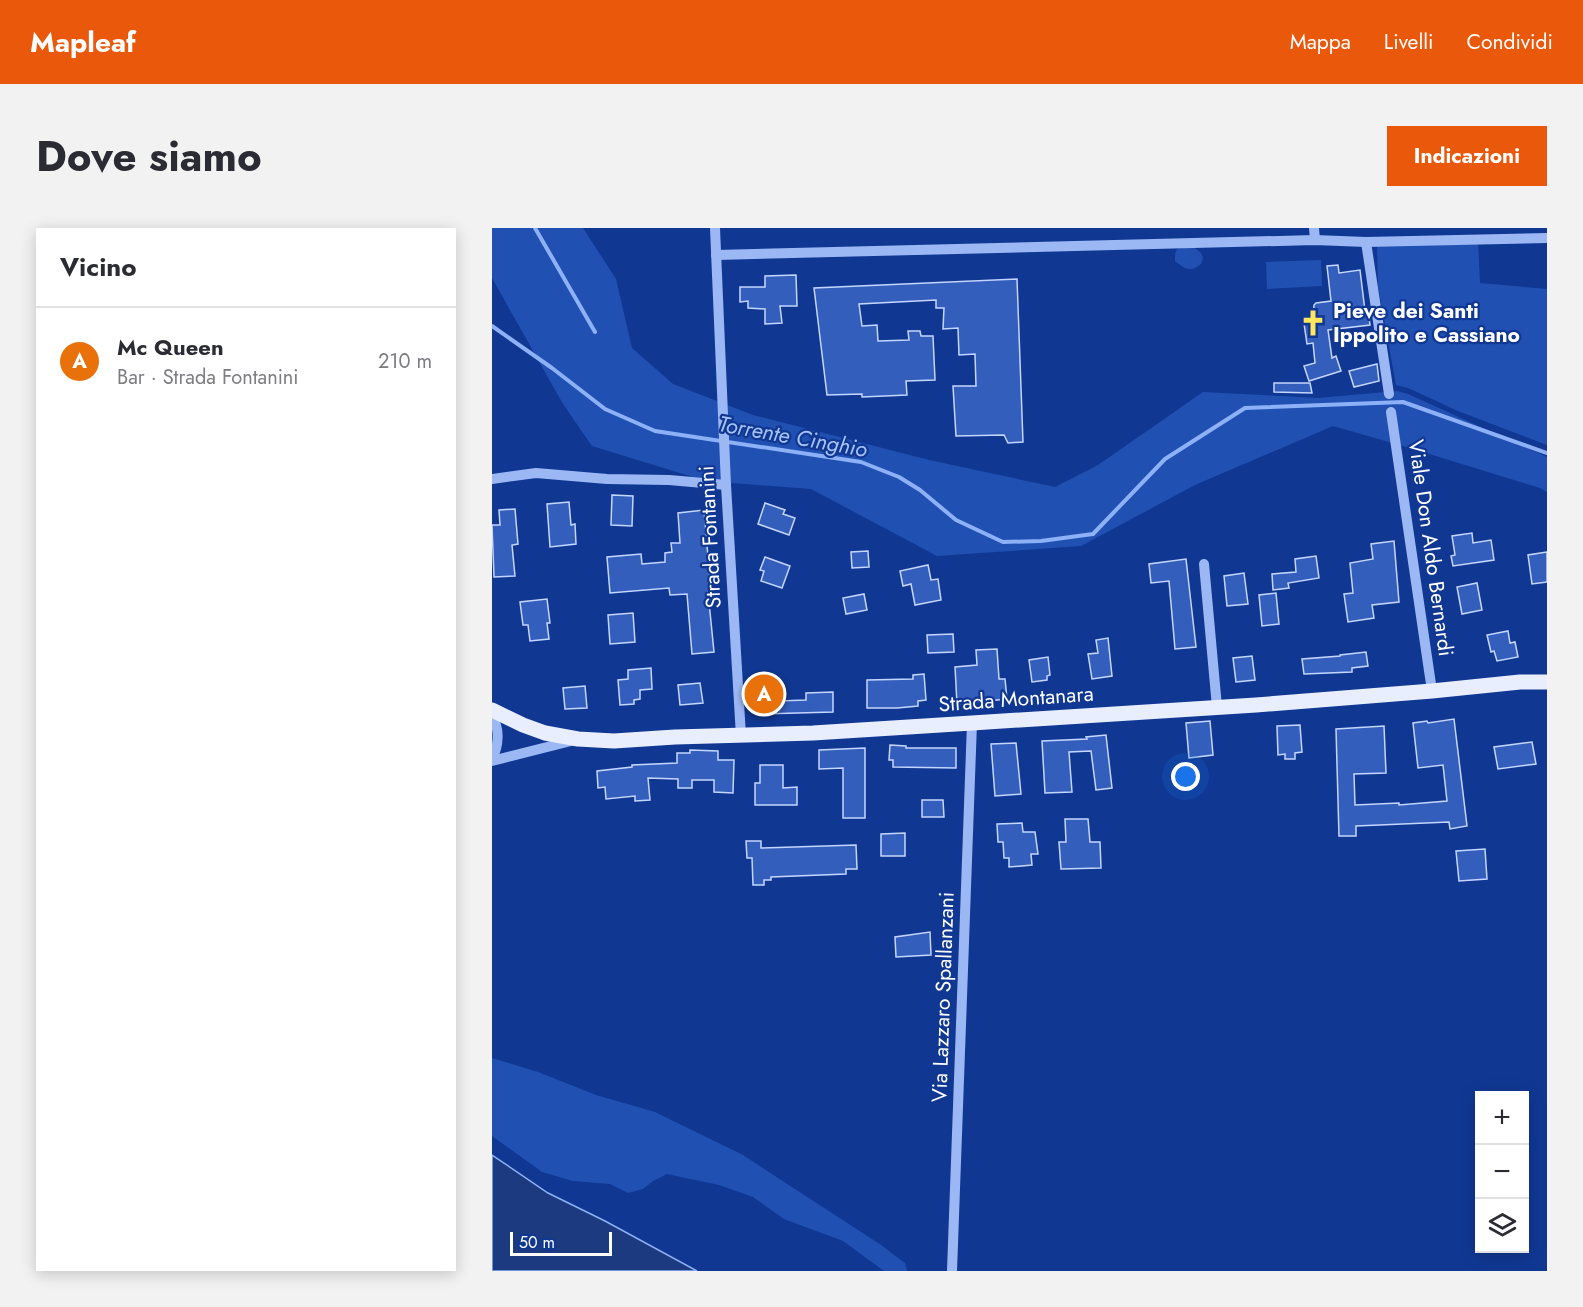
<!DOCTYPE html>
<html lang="it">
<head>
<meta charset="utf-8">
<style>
  :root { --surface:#fff; --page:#f2f2f3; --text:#2b2b33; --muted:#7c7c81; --line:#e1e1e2; --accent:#ea580c }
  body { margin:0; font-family:Jost,sans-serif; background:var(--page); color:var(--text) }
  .controls { position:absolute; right:18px; bottom:18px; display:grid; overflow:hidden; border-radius:0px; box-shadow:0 3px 15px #0003 }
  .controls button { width:54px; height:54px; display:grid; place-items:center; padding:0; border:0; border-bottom:2px solid var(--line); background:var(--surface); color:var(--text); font:30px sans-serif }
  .scale { position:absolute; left:18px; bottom:15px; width:102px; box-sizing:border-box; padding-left:6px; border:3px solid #fff; border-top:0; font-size:16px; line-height:21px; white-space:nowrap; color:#fff; -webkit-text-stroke:4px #103893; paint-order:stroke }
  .you { position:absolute; left:694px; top:549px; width:21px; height:21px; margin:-15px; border:4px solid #fff; border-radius:50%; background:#1a73e8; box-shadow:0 0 0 9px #1a73e833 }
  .badge { display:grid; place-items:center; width:39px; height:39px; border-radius:50%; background:var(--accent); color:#fff; font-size:20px; font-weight:700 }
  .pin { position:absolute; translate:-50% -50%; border:3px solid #fff; box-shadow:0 2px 6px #0006 }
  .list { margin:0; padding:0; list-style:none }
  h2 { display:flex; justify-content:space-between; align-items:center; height:78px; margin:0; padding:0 24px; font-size:26px }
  h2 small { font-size:20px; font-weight:400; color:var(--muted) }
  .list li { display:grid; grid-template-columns:39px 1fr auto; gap:18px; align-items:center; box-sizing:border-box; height:108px; padding:0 24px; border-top:2px solid var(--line) }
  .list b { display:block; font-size:22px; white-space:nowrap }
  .list p { margin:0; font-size:20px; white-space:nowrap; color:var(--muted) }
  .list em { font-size:20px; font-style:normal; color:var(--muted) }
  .icon { flex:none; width:33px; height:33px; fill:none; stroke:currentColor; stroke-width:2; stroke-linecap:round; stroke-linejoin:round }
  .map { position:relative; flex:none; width:1055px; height:1043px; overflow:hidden; border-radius:0px }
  header { display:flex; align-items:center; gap:36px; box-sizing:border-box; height:84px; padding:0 30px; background:var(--accent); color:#fff }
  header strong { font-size:28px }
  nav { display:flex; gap:33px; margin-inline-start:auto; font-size:21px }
  .intro { display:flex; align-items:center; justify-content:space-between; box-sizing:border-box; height:144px; padding:0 36px }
  h1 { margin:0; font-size:42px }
  .button { padding:15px 27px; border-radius:0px; background:var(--accent); color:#fff; font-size:21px; font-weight:700 }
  main { display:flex; gap:36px; padding:0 36px }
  aside { flex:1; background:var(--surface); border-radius:0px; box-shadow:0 3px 15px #0003 }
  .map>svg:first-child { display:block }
</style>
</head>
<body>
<header>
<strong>Mapleaf</strong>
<nav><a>Mappa</a><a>Livelli</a><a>Condividi</a></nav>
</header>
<div class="intro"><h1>Dove siamo</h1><a class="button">Indicazioni</a></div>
<main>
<aside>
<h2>Vicino<small></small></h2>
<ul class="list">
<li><span class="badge" style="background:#e8710a">A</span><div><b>Mc Queen</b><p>Bar · Strada Fontanini</p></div><em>210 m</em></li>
</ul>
</aside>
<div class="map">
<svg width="1055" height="1043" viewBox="0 0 1055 1043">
  <rect width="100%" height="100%" fill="#103893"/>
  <g fill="#2150b3">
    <polygon points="0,0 91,0 124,51 140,120 181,156 261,187 437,232 563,259 606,237 711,164 826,170 905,163 916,166 1055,229 1055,264 1048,260 918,220 841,198 703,257 589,318 445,328 319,261 214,253 100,218 71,176 0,50"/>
    <polygon points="986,13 988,55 1055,61 1055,217 966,183 916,160 904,157 886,58 885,17"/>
    <path d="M694,19L703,20L709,25L711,30L709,36C698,45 693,41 683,33V26L685,21Z"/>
    <polygon points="829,32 830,58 775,61 774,34"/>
    <polygon points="0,830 46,844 104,867 163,884 251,927 389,1017 413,1035 415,1043 392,1043 351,1013 292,991 261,969 227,957 175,946 161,953 151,961 136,965 118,956 81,953 50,944 0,908"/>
  </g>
  <polygon fill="#1c3a7f" stroke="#8db1f7" stroke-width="1.5" points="0,927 56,965 113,993 205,1043 0,1043"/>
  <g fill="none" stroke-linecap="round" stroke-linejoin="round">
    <g stroke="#8db1f7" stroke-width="4">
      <polyline points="43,0 103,104"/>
      <polyline points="0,98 60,140 113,181 163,203 369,234 407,249 428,262 464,292 511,314 549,313 601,306 673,231 753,180 911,174 1055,225"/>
    </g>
  </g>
  <g fill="#345ebb" stroke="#c4d6fe" stroke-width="1.5">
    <polygon points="846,37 847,45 868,42 873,83 876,83 878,97 836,102 840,130 844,128 849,143 817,153 812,138 823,135 821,115 815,116 811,89 821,88 822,77 824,75 839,73 835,38"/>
    <polygon points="304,47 305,78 288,78 290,95 273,96 273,81 256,80 256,73 248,74 248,59 273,59 273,48"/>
    <polygon points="525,51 531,214 516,215 512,207 464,208 461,158 484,158 483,126 467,127 466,100 451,101 452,80 444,80 444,72 367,76 370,98 385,97 386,113 417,112 416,103 428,103 429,108 441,108 443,152 414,153 415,167 370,169 370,166 335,167 322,60"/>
    <polygon points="885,136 887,153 862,159 857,143"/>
    <polygon points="782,155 818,155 820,165 782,164"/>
    <polygon points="120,267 141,268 140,298 119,297"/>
    <polygon points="77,274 79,297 83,296 84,316 58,319 55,276"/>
    <polygon points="273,275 293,282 291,286 303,290 297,307 266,296"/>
    <polygon points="23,281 26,316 20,317 23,348 2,349 0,297 8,297 7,282"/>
    <polygon points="212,282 219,364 216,364 222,424 200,426 195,366 178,367 177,360 118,365 115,329 149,326 150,336 173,334 173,325 180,324 179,315 188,315 186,285"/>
    <polygon points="980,305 981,315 999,312 1002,332 961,338 959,328 963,327 960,308"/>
    <polygon points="902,313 907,374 880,377 882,390 856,394 852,366 861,365 858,335 881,331 879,316"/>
    <polygon points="376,323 377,339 360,340 359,324"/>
    <polygon points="1055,324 1055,354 1040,356 1036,327"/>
    <polygon points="824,328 827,350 796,355 797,360 781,362 780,346 804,344 803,331"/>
    <polygon points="273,329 298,338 290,360 269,353 272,343 268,342"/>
    <polygon points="694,331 704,419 683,421 677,353 659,355 657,336"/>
    <polygon points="436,337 439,352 446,351 449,372 423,377 419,356 411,358 408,343"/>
    <polygon points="752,345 756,376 735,378 732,348"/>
    <polygon points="985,355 990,382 970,386 965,359"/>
    <polygon points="784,365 787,396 770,398 767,367"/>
    <polygon points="372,366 375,382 354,386 351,370"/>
    <polygon points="55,371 58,395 55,395 57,411 38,413 36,397 31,397 28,374"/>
    <polygon points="141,385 143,414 118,416 116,387"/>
    <polygon points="1016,403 1018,415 1023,414 1026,429 1005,433 1002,423 999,424 995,407"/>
    <polygon points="461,406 462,424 436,425 435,407"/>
    <polygon points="616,410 620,448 600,451 596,426 606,425 604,412"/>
    <polygon points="505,421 507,451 513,451 515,471 465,476 463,439 485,437 484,422"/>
    <polygon points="874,424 876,438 860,440 860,444 812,446 810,431 848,428 848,427"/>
    <polygon points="760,428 763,452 744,454 741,430"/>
    <polygon points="556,429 558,447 555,448 555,452 540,454 537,432"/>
    <polygon points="159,440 160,461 148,462 148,471 142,472 142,476 128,477 126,452 136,451 136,442"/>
    <polygon points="432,446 434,472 426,473 426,478 405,480 375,480 375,452 421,451 421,447"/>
    <polygon points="208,455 211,475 188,477 186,457"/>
    <polygon points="93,458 95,480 73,481 71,460"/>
    <polygon points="263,464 286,464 286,473 314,472 314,465 341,464 341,484 270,486 271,481 263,481"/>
    <polygon points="962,491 975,598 958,601 957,594 864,598 864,608 847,608 844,501 892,498 894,545 862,546 863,577 907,575 907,577 955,573 951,537 926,540 921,495 935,493 936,495"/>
    <polygon points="718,493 721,527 697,530 694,495"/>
    <polygon points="808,497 810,524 803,525 803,531 793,531 793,526 786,527 785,498"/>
    <polygon points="614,507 620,560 604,562 599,523 577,524 580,564 553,565 550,513 595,511 594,509"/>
    <polygon points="1040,514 1044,536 1006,541 1002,519"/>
    <polygon points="524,515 529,566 503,568 499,516"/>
    <polygon points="398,517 414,518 414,520 464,520 464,540 401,539 401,532 397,532"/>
    <polygon points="373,520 373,590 351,590 351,540 327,541 327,522"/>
    <polygon points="198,522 226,523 226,532 242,532 241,565 222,564 222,552 200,552 200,560 186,560 186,551 156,550 158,572 143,573 143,568 114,571 113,559 106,560 105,543 140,539 140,537 185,535 185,525 198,525"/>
    <polygon points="268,537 291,537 291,560 305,559 305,577 263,577 263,555 268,555"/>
    <polygon points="430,572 451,572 452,589 430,589"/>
    <polygon points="573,591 596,591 598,614 608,614 609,640 569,641 567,614 574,614"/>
    <polygon points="530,595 531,604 543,604 546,626 539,626 540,637 517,639 517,630 512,630 511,614 506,614 505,596"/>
    <polygon points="413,605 413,628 389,628 389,606"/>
    <polygon points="254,613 269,613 269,620 364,617 365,641 354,641 354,646 279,649 279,652 272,652 272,657 261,657 260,630 255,630"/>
    <polygon points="993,621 995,651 967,653 964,623"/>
    <polygon points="438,704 439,727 404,729 403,709"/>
  </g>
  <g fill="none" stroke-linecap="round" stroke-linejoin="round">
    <g stroke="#9cb8f4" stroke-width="10">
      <polyline points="223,0 234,257 249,508"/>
      <polyline points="822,0 823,12"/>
      <polyline points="874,14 897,166"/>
      <polyline points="224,27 823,12 874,14 1055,10"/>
      <polyline points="899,184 940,463"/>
      <polyline points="0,251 44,245 115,251 177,252 234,257"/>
      <polyline points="712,336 725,479"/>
      <path d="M0,489C8,500 7,518 0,530"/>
      <polyline points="0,533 83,512"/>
      <polyline points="460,1043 480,495"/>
    </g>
    <polyline stroke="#e9eeff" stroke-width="15" points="0,482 31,497 53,505 86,511 122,513 183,509 321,505 480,495 764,477 940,463 1028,454 1055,454"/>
  </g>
  <defs>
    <g id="church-bare" transform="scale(2.07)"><path d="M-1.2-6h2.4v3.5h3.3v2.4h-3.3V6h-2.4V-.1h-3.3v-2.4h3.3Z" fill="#ffe65f" stroke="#103893" stroke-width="2.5" paint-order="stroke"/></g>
  </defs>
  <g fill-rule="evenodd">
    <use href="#church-bare" x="821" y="95"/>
  </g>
  <g text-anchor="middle" stroke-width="4.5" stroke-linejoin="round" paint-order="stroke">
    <g font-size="21" font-weight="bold" fill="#fff" stroke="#103893" text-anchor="start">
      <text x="841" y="90">Pieve dei Santi<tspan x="841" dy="24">Ippolito e Cassiano</tspan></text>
    </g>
    <g font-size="21" fill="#fff" stroke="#103893">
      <text transform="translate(218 309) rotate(-93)" y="7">Strada Fontanini</text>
      <text transform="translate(939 320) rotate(82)" y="7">Viale Don Aldo Bernardi</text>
      <text transform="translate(524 471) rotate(-4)" y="7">Strada Montanara</text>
      <text transform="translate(451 769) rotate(-88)" y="7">Via Lazzaro Spallanzani</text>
    </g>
    <g font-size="22" font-style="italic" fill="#a8c3fa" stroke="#103893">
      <text transform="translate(301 208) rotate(10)" y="8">Torrente Cinghio</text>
    </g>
  </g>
</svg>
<div class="controls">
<button>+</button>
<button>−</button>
<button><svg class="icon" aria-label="layers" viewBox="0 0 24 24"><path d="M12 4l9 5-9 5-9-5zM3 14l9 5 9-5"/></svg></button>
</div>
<div class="scale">50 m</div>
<div class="you"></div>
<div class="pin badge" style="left:272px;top:466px;background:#e8710a">A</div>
</div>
</main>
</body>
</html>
